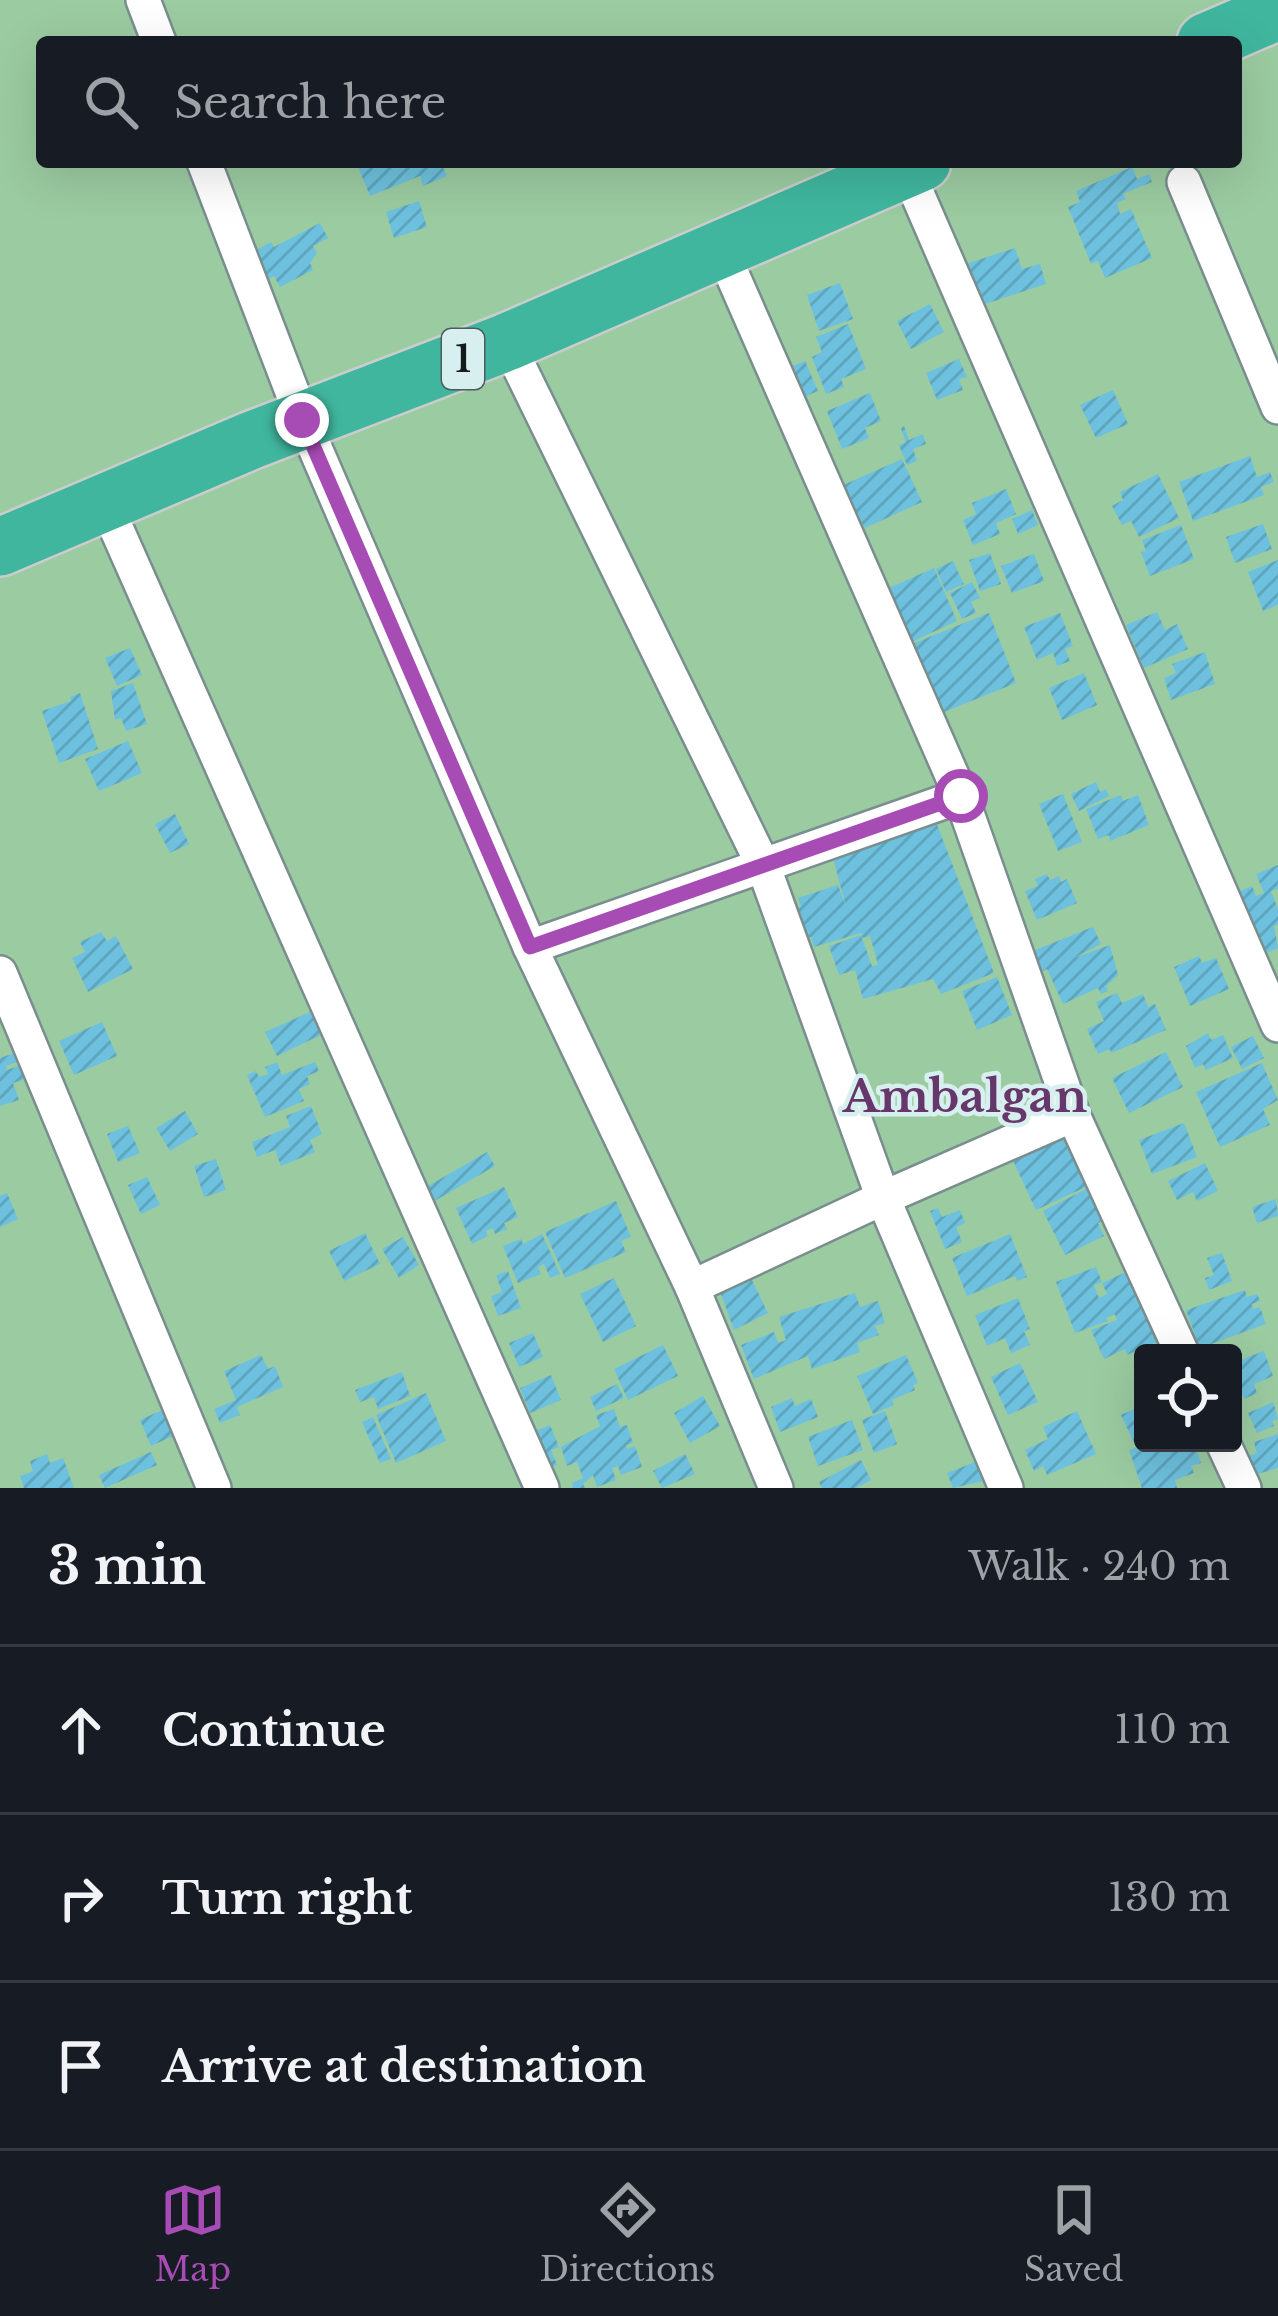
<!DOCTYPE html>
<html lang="en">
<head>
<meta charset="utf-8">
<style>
  :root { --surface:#171b24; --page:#20242c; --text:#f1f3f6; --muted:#9ea1a6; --line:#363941; --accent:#a74bb5 }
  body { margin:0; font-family:"Libre Baskerville",serif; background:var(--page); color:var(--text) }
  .controls { position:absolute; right:36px; bottom:36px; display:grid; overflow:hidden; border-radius:12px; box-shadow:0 12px 48px #0002 }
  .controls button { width:108px; height:108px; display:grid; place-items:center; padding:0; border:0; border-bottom:3px solid var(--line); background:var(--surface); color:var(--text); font:60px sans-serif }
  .stop { position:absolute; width:36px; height:36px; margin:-27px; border:9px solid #a74bb5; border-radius:50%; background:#fff }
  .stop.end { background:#a74bb5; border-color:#fff; box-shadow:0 3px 12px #0008 }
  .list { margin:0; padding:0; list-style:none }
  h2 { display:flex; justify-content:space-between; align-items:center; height:156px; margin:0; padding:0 48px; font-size:51px }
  h2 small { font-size:39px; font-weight:400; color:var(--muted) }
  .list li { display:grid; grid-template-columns:78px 1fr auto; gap:36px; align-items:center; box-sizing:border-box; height:168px; padding:0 48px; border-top:3px solid var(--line) }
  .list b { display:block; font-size:45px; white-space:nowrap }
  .list em { font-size:39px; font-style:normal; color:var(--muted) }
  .icon { flex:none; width:66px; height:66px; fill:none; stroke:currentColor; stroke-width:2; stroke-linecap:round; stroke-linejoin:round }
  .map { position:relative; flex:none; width:1278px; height:1488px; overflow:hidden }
  .search { position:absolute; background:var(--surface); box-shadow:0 12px 48px #0002; left:36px; right:36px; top:36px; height:132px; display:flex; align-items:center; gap:30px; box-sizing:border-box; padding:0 42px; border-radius:12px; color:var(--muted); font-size:45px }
  .sheet { height:660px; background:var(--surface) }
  nav { display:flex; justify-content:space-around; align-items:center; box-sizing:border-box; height:168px; border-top:3px solid var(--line); background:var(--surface); font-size:33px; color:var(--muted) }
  nav a { display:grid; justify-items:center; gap:6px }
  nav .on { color:var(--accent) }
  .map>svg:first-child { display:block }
</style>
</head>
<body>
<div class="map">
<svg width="1278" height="1488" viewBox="0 0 1278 1488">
  <defs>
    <pattern id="building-hatch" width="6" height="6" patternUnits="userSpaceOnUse" patternTransform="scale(3)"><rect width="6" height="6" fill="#6ec1de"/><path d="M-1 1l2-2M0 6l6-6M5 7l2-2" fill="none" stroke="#5ea5be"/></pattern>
  </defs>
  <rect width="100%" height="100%" fill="#d8efef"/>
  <path fill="#9bcba1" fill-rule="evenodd" d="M0,0H1278V1488H0ZM42,42H1236V162H42ZM1143,1353H1233V1443H1143Z"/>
  <g fill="url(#building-hatch)">
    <polygon points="356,162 441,162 447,176 423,186 420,176 370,196"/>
    <polygon points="1132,167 1137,179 1149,174 1152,182 1123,194 1126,199 1117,203 1120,214 1131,209 1152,258 1105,278 1098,261 1091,264 1068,207 1080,202 1076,191"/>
    <polygon points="419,201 427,227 394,238 386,212"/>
    <polygon points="320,223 328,238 313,246 317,253 310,263 313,270 280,287 274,276 262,283 247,255 271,242 274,247"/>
    <polygon points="1015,248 1022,269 1040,264 1046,284 979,306 966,264"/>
    <polygon points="840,283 853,319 819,331 807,295"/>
    <polygon points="930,304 944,332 911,349 897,321"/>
    <polygon points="848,324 866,369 841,379 844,387 826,394 812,357 822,352 816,337"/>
    <polygon points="959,359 967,377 959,379 963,390 937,400 926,373"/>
    <polygon points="805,361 818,391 804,397 799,384 791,387 783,370"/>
    <polygon points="1113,390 1128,424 1096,438 1080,405"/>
    <polygon points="870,393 881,421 865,428 869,438 842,449 827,411"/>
    <polygon points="904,426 909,440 923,434 926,444 913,449 917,461 907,465 899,445 906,442 901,428"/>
    <polygon points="1250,456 1257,477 1270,472 1274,482 1261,487 1264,495 1193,521 1179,482"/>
    <polygon points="902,459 922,502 865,528 841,486"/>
    <polygon points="1158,474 1179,518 1139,537 1131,521 1122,525 1112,506 1123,500 1120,492"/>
    <polygon points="1006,489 1016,514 996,523 1000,534 973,545 963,520 976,514 972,503"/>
    <polygon points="1032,510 1038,525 1018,534 1012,519"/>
    <polygon points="1263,524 1272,549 1235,563 1226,537"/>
    <polygon points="1181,525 1194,559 1150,576 1141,552 1146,551 1142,540"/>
    <polygon points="990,553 1001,584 980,591 969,560"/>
    <polygon points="1034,554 1044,581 1012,593 1001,566"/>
    <polygon points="1278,560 1278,605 1263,611 1248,572"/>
    <polygon points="953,561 964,584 946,592 936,569"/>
    <polygon points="934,568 957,621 903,646 880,592"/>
    <polygon points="972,582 980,598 971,602 976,613 962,619 950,593"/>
    <polygon points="1157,612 1165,630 1177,624 1188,649 1144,668 1126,625"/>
    <polygon points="989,613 1016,683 929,718 902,648"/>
    <polygon points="1060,613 1073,646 1065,649 1070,661 1057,666 1053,653 1037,660 1024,627"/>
    <polygon points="130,648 142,675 117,686 105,658"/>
    <polygon points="1205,652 1215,684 1171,700 1164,678 1176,673 1172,664"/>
    <polygon points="1084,673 1097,705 1062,720 1049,688"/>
    <polygon points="133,683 147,724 126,731 121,718 115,720 111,691"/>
    <polygon points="80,693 98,749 59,763 42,711 71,701 70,697"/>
    <polygon points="128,741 142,773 99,791 85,759"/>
    <polygon points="1096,782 1100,792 1106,789 1109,796 1079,811 1071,794"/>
    <polygon points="1063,794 1082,842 1058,851 1039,804"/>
    <polygon points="1121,795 1123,801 1138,795 1149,825 1110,841 1109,835 1098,839 1086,809"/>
    <polygon points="175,814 189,844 170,853 155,824"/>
    <polygon points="935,819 994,973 941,994 933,979 863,999 855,970 839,975 829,946 861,935 872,966 878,965 870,936 863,938 861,933 814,947 811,937 803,940 793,910 801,907 798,898 838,885 846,907 832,854"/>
    <polygon points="1278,865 1278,889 1271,891 1278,909 1278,924 1274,926 1278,948 1252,959 1227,896 1252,886 1256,896 1264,893 1256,874"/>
    <polygon points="1047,874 1050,880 1059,876 1061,882 1067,879 1077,903 1037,920 1025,891 1038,886 1035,879"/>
    <polygon points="1093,927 1101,944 1074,958 1110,945 1118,975 1106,986 1108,991 1101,994 1098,988 1063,1004 1047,969 1039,973 1030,952"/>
    <polygon points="101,932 107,941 116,936 133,969 88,992 72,958 85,952 80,942"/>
    <polygon points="1199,956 1202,963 1216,958 1229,989 1190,1006 1174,967"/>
    <polygon points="997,977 1012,1015 977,1030 962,991"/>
    <polygon points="1117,993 1122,1003 1143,994 1148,1007 1155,1004 1166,1030 1111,1053 1110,1049 1098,1054 1087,1029 1104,1021 1096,1002"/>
    <polygon points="310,1012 323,1034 277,1056 265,1032"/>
    <polygon points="102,1022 117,1056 74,1075 59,1041"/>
    <polygon points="1208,1033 1211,1040 1223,1035 1233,1058 1206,1070 1203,1064 1195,1068 1186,1046"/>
    <polygon points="1253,1036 1264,1058 1242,1069 1231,1047"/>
    <polygon points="17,1052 20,1061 6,1066 7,1070 21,1065 26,1079 13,1083 19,1100 0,1106 0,1058"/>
    <polygon points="1166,1052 1183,1087 1129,1113 1112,1078"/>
    <polygon points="277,1062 282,1075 315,1062 319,1071 307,1076 310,1084 299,1089 304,1101 265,1117 247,1075 256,1071 259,1077 268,1074 265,1067"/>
    <polygon points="1262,1063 1278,1100 1263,1109 1270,1125 1220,1147 1196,1092"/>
    <polygon points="311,1106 322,1134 310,1140 315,1152 281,1166 275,1150 257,1157 252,1142 290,1127 286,1116"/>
    <polygon points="185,1111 198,1134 170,1151 156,1128"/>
    <polygon points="1184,1123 1197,1157 1152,1174 1139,1140"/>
    <polygon points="128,1126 140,1153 118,1162 107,1134"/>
    <polygon points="1061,1134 1086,1187 1036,1210 1008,1150"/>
    <polygon points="487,1152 495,1166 431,1203 423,1189"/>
    <polygon points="216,1159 226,1190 204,1197 194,1166"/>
    <polygon points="1205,1163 1218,1191 1197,1201 1193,1192 1177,1200 1168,1181"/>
    <polygon points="147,1177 160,1205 141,1214 128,1185"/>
    <polygon points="504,1187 518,1217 504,1223 507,1229 495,1234 493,1228 486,1231 488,1236 472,1244 456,1208"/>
    <polygon points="1088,1188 1104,1220 1098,1223 1104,1236 1065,1255 1043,1211"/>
    <polygon points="7,1193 18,1219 0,1227 0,1196"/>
    <polygon points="1276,1199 1278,1216 1257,1223 1252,1207"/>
    <polygon points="616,1201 631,1237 621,1241 626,1252 565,1278 545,1232"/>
    <polygon points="938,1208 942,1217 960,1210 965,1223 956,1227 962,1242 945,1249 930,1211"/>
    <polygon points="365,1233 380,1264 344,1281 329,1251"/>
    <polygon points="542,1234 560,1274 550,1278 544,1264 538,1267 541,1274 518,1283 503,1246 521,1239 523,1244"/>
    <polygon points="1010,1234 1027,1277 1017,1281 1015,1276 967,1296 952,1258"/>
    <polygon points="403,1237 419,1265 399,1278 382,1249"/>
    <polygon points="1222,1253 1232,1281 1209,1290 1205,1278 1214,1275 1207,1258"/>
    <polygon points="1096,1267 1102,1282 1094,1285 1099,1298 1107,1294 1102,1283 1126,1272 1159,1341 1127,1355 1125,1349 1104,1359 1091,1330 1117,1320 1115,1314 1106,1318 1108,1321 1075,1333 1056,1282"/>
    <polygon points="508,1271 521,1308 498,1316 491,1296 502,1292 496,1275"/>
    <polygon points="614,1278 636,1326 603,1342 580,1294"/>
    <polygon points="751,1278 768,1313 734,1330 721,1294"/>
    <polygon points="1245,1290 1247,1297 1257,1294 1260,1301 1252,1304 1253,1309 1260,1307 1266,1324 1200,1348 1186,1310"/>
    <polygon points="855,1293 860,1307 878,1301 885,1323 875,1326 879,1335 857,1343 860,1352 812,1369 808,1356 754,1379 741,1345 774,1332 778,1343 786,1340 779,1317"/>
    <polygon points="1018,1298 1030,1329 1024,1331 1030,1345 1011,1353 1005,1338 987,1346 975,1315"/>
    <polygon points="533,1333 543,1357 519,1367 509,1343"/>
    <polygon points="663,1345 678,1376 628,1400 614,1369"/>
    <polygon points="1264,1351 1273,1376 1254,1384 1257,1393 1244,1399 1242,1394 1237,1395 1233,1363"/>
    <polygon points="261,1355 268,1369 275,1366 283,1387 237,1407 240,1415 220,1423 214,1409 236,1400 224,1371"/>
    <polygon points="906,1355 918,1383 913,1385 915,1390 892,1400 894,1405 873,1414 857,1376"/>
    <polygon points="1020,1363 1038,1402 1008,1415 991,1377"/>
    <polygon points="402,1372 410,1396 378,1409 374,1397 360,1402 355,1390"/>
    <polygon points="551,1375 561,1400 530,1413 520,1388"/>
    <polygon points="617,1384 624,1398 596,1411 590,1397"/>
    <polygon points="426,1393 446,1441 396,1463 376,1415"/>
    <polygon points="703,1396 720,1426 690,1443 674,1413"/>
    <polygon points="792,1398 795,1406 811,1399 818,1417 780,1432 771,1407"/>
    <polygon points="1273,1402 1278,1419 1272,1421 1274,1426 1257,1433 1248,1413"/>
    <polygon points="1143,1405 1143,1442 1135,1445 1121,1415"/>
    <polygon points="171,1406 182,1432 151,1446 140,1420"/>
    <polygon points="614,1409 620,1427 627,1425 633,1443 626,1445 627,1449 635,1446 642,1467 621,1475 618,1466 612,1468 616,1480 597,1487 593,1475 583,1484 585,1488 573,1488 572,1483 583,1478 577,1462 567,1466 561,1447 600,1426 596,1415"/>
    <polygon points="885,1411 897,1444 874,1453 862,1420"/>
    <polygon points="1077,1411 1096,1454 1047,1475 1043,1466 1034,1471 1025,1450 1048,1439 1043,1427"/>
    <polygon points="373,1417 391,1459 380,1463 362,1422"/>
    <polygon points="852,1420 863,1450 818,1466 808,1437"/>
    <polygon points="550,1425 559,1447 551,1450 557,1465 545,1470 530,1433"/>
    <polygon points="1278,1434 1278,1468 1254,1475 1248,1456 1257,1453 1254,1442"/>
    <polygon points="1149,1443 1178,1443 1181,1451 1195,1446 1201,1463 1191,1466 1194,1473 1175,1480 1177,1488 1142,1488 1129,1450"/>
    <polygon points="151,1452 157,1465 105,1488 99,1475"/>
    <polygon points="47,1454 50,1463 63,1458 74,1488 24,1488 20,1476 33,1471 30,1461"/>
    <polygon points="685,1454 695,1474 662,1488 653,1471"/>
    <polygon points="861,1460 871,1480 856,1488 822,1488 819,1482"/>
    <polygon points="975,1462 983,1481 953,1488 947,1473"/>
  </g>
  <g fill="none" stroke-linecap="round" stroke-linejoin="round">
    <g stroke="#7a8e8f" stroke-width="38">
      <g id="minor">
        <polyline points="143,0 159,42"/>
        <polyline points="204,162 303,420 530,947 692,1287 776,1488"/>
        <polyline points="906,168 1278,1025"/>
        <polyline points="1184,182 1278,407"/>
        <polyline points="721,249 961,796 1073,1115 1182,1353"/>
        <polyline points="507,342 763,865 883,1198 1006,1488"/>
        <polyline points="105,503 542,1488"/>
        <polyline points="530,947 961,796"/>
        <polyline points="0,973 214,1488"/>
        <polyline points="692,1287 883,1198 1073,1115"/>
        <polyline points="1223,1443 1244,1488"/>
      </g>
    </g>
    <g stroke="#cbcdcd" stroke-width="62">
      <g id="trunk">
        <polyline points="1206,42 1278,11"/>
        <polyline points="0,547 252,440 507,342 922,162"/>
      </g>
    </g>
    <use href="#minor" stroke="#fff" stroke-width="33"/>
    <use href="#trunk" stroke="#40b69e" stroke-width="57"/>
  </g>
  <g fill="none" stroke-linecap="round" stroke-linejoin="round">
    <polyline stroke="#a74bb5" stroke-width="15" points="302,420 530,947 961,796"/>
  </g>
  <g text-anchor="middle" stroke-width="9" stroke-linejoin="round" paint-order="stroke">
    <rect fill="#d8efef" stroke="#4e5b5b" stroke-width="3" x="442" y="329" width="42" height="60" rx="9"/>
    <g font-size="36" font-weight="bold" fill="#131b1b">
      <text x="463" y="372">1</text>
    </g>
    <g font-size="45" font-weight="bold" fill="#65376b" stroke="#d8efef">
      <text x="965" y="1112">Ambalgan</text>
    </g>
  </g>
</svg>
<div class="controls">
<button><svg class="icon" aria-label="locate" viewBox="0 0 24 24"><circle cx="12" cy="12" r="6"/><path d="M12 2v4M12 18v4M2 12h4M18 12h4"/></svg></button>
</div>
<div class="stop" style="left:961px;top:796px"></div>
<div class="stop end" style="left:302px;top:420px"></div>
<div class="search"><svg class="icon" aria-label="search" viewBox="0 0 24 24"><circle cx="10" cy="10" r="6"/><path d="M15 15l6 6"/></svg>Search here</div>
</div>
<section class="sheet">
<h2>3 min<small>Walk · 240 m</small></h2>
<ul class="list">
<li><svg class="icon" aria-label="ahead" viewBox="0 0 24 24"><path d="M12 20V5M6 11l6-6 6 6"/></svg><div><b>Continue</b></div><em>110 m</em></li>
<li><svg class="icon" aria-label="right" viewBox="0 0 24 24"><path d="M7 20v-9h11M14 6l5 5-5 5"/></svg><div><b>Turn right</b></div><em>130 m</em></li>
<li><svg class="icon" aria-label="arrive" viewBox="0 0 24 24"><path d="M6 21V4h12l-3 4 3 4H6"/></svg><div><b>Arrive at destination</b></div></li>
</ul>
</section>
<nav>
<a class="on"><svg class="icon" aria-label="map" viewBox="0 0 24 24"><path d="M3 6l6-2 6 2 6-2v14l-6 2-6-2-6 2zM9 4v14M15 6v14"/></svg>Map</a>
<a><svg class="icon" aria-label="directions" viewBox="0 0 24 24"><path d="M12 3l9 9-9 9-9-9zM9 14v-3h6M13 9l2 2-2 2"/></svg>Directions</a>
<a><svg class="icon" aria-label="saved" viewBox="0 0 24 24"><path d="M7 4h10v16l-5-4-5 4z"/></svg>Saved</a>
</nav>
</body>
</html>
